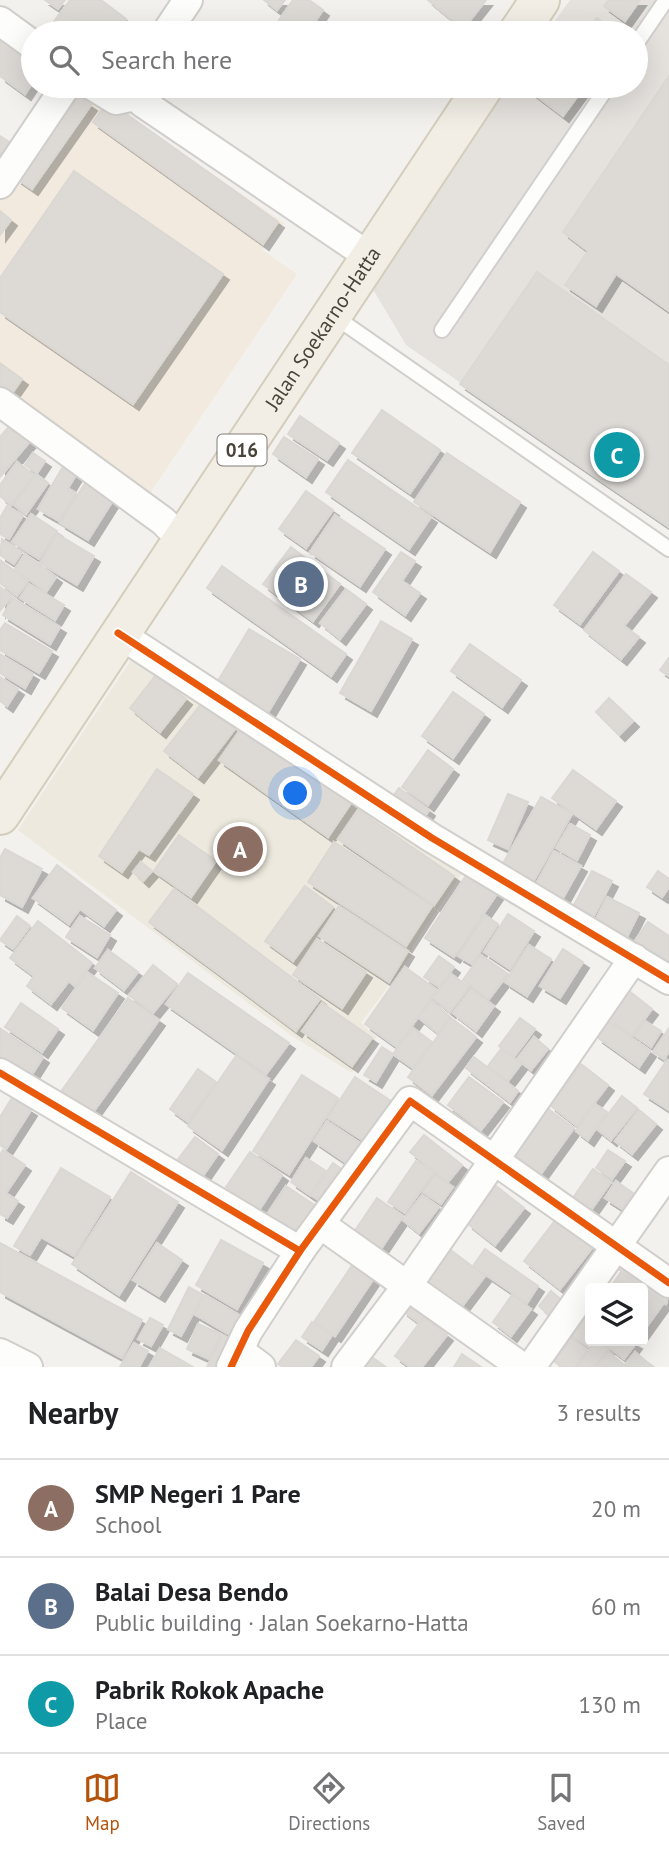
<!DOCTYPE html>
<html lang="en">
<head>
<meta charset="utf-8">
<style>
  :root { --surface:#fff; --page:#f6f6f6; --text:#202124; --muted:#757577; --line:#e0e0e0; --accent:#b45309 }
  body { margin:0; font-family:"PT Sans",sans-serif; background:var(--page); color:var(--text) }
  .controls { position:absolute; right:21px; bottom:21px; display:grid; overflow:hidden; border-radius:7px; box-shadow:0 7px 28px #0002 }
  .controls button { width:63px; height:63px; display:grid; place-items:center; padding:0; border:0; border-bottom:2px solid var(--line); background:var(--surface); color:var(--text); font:35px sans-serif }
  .you { position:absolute; left:296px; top:794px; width:24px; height:24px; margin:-18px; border:5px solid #fff; border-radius:50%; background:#1a73e8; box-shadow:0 0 0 10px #1a73e833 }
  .badge { display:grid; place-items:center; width:46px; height:46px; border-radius:50%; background:var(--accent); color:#fff; font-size:23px; font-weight:700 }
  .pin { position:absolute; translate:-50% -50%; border:4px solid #fff; box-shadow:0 2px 7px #0006 }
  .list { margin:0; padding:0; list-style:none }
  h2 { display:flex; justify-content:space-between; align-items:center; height:91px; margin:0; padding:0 28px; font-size:30px }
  h2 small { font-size:23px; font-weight:400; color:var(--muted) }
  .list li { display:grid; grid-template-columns:46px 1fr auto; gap:21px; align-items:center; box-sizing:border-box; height:98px; padding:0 28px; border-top:2px solid var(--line) }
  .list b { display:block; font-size:26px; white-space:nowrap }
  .list p { margin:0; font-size:23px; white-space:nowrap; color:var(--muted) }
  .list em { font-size:23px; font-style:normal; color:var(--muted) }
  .icon { flex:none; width:38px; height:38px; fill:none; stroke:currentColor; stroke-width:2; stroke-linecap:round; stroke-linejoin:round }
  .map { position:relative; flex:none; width:669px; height:1367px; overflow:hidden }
  .search { position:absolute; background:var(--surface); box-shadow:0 7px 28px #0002; left:21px; right:21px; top:21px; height:77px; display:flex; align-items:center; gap:18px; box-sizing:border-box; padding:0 24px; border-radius:38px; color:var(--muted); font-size:26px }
  .sheet { height:385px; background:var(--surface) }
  nav { display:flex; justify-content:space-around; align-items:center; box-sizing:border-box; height:98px; border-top:2px solid var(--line); background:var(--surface); font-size:19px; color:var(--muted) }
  nav a { display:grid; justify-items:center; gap:4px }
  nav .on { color:var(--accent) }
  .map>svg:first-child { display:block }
</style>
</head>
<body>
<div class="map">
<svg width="669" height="1367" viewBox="0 0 669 1367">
  <defs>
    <filter id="shadow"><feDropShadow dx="6" dy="6" stdDeviation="0" flood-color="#0004"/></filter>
  </defs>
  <rect width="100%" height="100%" fill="#f3f1ee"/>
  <polygon fill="#f2eadf" points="75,86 85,86 284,223 262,250 297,274 150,493 0,387 0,197"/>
  <polygon fill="#e5e2de" points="570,0 669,0 669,527 406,345 368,281 509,86 636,86 636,33 546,33"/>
  <polygon fill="#ede9de" points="137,651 465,869 412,947 411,956 361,1023 377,1037 352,1073 292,1036 18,830"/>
  <g fill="#dddad6" stroke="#dbd8d4" stroke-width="2" filter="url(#shadow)">
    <polygon points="45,0 65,0 58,9"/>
    <polygon points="70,0 101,0 126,19 115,33 64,33 52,24"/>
    <polygon points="264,0 285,0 277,10"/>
    <polygon points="293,0 309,0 323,10 307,33 292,33 277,23"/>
    <polygon points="428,0 486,0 463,29"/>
    <polygon points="609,0 640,0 625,21 604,6"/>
    <polygon points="597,18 616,32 615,33 585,33"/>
    <polygon points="0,35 33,59 33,82 25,94 0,76"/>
    <polygon points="669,76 669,311 616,274 596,306 565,285 588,251 563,232"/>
    <polygon points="528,86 585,86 563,116 526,88"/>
    <polygon points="74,93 91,105 32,189 16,178"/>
    <polygon points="108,101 278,222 263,244 93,122"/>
    <polygon points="0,136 11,143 0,161"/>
    <polygon points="74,171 223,274 133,404 0,312 0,278"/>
    <polygon points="0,211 11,220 0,235"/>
    <polygon points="537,272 669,365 669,527 460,384"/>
    <polygon points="0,363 22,379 10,396 0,388"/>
    <polygon points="382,410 440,450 410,493 352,453"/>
    <polygon points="300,416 339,443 327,460 288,434"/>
    <polygon points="12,423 31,440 0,477 0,437"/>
    <polygon points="284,437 318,459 306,477 273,454"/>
    <polygon points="33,453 45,461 37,473 25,465"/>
    <polygon points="447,453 520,502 490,552 414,502"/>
    <polygon points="67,460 80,468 68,488 76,493 59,521 38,509"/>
    <polygon points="348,460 431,517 409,549 326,492"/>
    <polygon points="17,462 34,475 11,505 0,496 0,485"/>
    <polygon points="36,474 48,483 26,514 14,505"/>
    <polygon points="87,480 115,497 88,540 60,523"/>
    <polygon points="306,491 333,510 306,548 279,529"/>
    <polygon points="7,506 23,515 9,539 0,534 0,518"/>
    <polygon points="31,514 57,531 39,559 12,542"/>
    <polygon points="335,515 385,549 360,586 310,552"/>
    <polygon points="57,534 94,556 77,585 40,563"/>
    <polygon points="2,539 22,552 14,564 0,555"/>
    <polygon points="291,547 340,584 313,621 263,584"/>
    <polygon points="401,552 415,561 402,581 420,593 405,615 373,592"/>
    <polygon points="593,552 619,571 580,624 554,605"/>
    <polygon points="25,554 56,577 46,592 15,569"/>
    <polygon points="0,560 28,581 17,596 0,583"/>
    <polygon points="222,566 346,654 331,676 207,588"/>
    <polygon points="626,574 651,592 624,626 639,637 621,659 584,630"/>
    <polygon points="29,584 64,605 55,620 20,598"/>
    <polygon points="0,587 12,596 0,611"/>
    <polygon points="346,589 366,604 340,639 320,623"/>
    <polygon points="13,598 60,627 50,644 3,615"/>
    <polygon points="381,621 412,639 371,711 340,693"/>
    <polygon points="5,623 52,651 39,673 0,650 0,630"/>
    <polygon points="249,629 300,659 263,721 212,691"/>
    <polygon points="470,644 521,680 502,707 451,671"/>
    <polygon points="0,654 33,674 25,688 0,673"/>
    <polygon points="669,658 669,676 660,670"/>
    <polygon points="156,675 186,699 160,732 130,708"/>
    <polygon points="0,677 18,689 7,706 0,701"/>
    <polygon points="453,692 484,714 453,758 422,736"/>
    <polygon points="609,698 633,721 619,735 596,712"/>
    <polygon points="202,703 235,729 198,777 164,751"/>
    <polygon points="245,723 353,800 328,837 219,760"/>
    <polygon points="428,750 453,769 428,805 402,787"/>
    <polygon points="157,769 193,794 149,855 139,849 122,872 99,856"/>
    <polygon points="573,770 616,801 596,829 552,798"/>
    <polygon points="399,788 429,810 422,821 391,799"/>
    <polygon points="508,794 528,802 508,849 488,840"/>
    <polygon points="541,797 572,814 533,882 502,865"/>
    <polygon points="358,810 454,876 434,905 338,839"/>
    <polygon points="570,824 590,835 577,860 556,848"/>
    <polygon points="179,835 216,861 191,897 154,871"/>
    <polygon points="334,842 432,906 406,946 308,882"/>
    <polygon points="5,849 42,869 22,907 0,895 0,858"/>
    <polygon points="554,851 581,866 563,898 536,884"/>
    <polygon points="141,862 152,871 143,881 133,872"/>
    <polygon points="57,865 116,910 104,926 80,909 69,924 33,898"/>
    <polygon points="469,871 499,891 454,957 425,938"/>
    <polygon points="592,871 612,881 594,916 574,905"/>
    <polygon points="658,871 669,879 669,887 662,897 647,887"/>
    <polygon points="305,886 333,907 293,961 265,941"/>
    <polygon points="174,889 320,999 296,1031 149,922"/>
    <polygon points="607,897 639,913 623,945 591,929"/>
    <polygon points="339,906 408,951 389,982 319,936"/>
    <polygon points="508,914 534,931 510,969 484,952"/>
    <polygon points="485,915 498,924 472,964 458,956"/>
    <polygon points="17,916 30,926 13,949 0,940"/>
    <polygon points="80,916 110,935 97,957 66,937"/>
    <polygon points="38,921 92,963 75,986 69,981 51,1004 27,986 34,976 10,958"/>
    <polygon points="648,922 669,936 669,971 632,945"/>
    <polygon points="317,939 366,972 342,1008 293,975"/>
    <polygon points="529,945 551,959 527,996 505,982"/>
    <polygon points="563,949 583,962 560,998 540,986"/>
    <polygon points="108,950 138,972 124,990 95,968"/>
    <polygon points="481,955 508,974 489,999 463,980"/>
    <polygon points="439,956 454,967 439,987 424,977"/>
    <polygon points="153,965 177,984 153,1013 129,995"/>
    <polygon points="405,967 437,990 397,1047 365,1024"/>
    <polygon points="87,972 118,993 93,1030 62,1008"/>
    <polygon points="188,973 289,1043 266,1074 166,1004"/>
    <polygon points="451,974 469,987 450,1012 433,998"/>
    <polygon points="471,989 494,1006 476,1031 453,1013"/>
    <polygon points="629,991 652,1009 632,1036 609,1018"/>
    <polygon points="128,998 159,1020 91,1115 60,1093"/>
    <polygon points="432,1001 450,1017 438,1033 418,1017"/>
    <polygon points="21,1003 58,1029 42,1052 5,1027"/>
    <polygon points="322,1003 372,1038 352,1066 302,1031"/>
    <polygon points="451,1018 476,1037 432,1095 408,1077"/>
    <polygon points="520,1018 535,1029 514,1057 499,1046"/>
    <polygon points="609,1021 650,1051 639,1067 597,1037"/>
    <polygon points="645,1021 661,1031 651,1047 635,1036"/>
    <polygon points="413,1028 432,1042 413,1068 393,1054"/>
    <polygon points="669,1028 669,1051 664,1059 653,1052"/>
    <polygon points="1,1029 43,1057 29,1079 0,1060"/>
    <polygon points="534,1037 548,1049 531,1070 517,1059"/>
    <polygon points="382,1047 393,1054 376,1082 364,1075"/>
    <polygon points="501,1049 521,1064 508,1081 488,1066"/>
    <polygon points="236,1056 269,1079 222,1150 188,1126"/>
    <polygon points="474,1057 518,1091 510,1102 466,1068"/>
    <polygon points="667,1060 669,1062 669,1110 644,1094"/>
    <polygon points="581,1064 608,1085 577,1126 550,1105"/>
    <polygon points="198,1069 216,1082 188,1122 170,1109"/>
    <polygon points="302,1075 338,1098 289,1174 253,1151"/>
    <polygon points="355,1077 394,1103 367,1143 328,1118"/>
    <polygon points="469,1077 503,1102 481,1130 448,1105"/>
    <polygon points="622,1096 637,1108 611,1140 597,1129"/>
    <polygon points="12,1098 31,1110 6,1149 0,1145 0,1117"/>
    <polygon points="595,1104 607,1112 588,1140 576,1131"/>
    <polygon points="547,1108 574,1128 540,1175 513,1155"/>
    <polygon points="639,1110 656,1124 632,1154 615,1141"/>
    <polygon points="327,1121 364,1146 351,1166 314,1141"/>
    <polygon points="424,1135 462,1165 448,1182 410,1152"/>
    <polygon points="195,1137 218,1154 200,1180 176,1162"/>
    <polygon points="3,1150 25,1165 6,1193 18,1201 7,1218 0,1214 0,1155"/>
    <polygon points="608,1150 625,1161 612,1179 596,1168"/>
    <polygon points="250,1152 282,1175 259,1210 226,1187"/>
    <polygon points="306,1158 326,1171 310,1195 291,1182"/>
    <polygon points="416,1161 434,1172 405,1213 388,1202"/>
    <polygon points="333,1163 351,1176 329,1207 311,1195"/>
    <polygon points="61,1168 110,1197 74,1256 41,1237 30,1255 14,1246"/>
    <polygon points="593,1169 611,1182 584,1220 566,1208"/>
    <polygon points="131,1172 178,1202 119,1295 72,1264"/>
    <polygon points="435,1175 453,1187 441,1204 423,1192"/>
    <polygon points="616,1181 633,1193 622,1209 605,1198"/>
    <polygon points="286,1186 322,1210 300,1243 264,1219"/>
    <polygon points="496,1186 524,1208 495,1245 467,1223"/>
    <polygon points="422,1195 439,1207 419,1233 403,1220"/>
    <polygon points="377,1198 403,1216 376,1256 350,1238"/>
    <polygon points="557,1218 593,1247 560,1289 524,1261"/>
    <polygon points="221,1240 263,1263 237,1309 196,1285"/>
    <polygon points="440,1242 485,1276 460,1309 416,1274"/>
    <polygon points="0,1243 142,1320 122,1358 0,1292"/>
    <polygon points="157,1243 182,1260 159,1296 133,1280"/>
    <polygon points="485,1249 538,1286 527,1303 473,1266"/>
    <polygon points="624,1258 669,1291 666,1304 617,1268"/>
    <polygon points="353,1264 374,1278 335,1336 314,1322"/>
    <polygon points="621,1272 643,1288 610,1288"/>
    <polygon points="189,1287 203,1295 181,1336 168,1329"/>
    <polygon points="643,1288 663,1304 643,1332"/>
    <polygon points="551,1291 564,1302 551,1317 539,1306"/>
    <polygon points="205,1295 246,1319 235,1338 194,1314"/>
    <polygon points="512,1295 531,1309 511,1336 493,1322"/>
    <polygon points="409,1300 426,1312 419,1323 402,1310"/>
    <polygon points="583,1307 590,1311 590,1341 593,1341 589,1347 566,1331"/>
    <polygon points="424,1317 447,1335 422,1367 410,1367 395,1356"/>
    <polygon points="150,1318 163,1325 151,1346 138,1339"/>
    <polygon points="312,1322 332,1335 322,1350 302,1337"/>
    <polygon points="198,1324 221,1334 209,1359 187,1349"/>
    <polygon points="223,1335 233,1341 219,1367 207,1367"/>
    <polygon points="572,1338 587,1350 574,1367 561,1367 554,1361"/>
    <polygon points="296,1340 319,1356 311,1367 283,1367 278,1364"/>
    <polygon points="597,1341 608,1349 594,1367 577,1367"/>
    <polygon points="601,1341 632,1341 636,1343 624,1359"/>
    <polygon points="134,1343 148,1351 139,1367 120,1367"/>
    <polygon points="160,1348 193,1367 149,1367"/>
    <polygon points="609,1352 623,1364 620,1367 596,1367"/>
    <polygon points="635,1352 647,1362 654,1367 623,1367"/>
    <polygon points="462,1354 481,1367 454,1367"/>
    <polygon points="369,1355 386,1367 360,1367"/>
  </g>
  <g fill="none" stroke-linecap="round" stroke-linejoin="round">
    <g stroke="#d1cfcb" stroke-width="18">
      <g id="service">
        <polyline points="636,44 666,0"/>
        <polyline points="334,316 669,549"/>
        <polyline points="442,330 608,86"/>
      </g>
    </g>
    <g stroke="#d1cfcb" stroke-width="32">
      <g id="minor">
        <polyline points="0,21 33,45"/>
        <polyline points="166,33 188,0"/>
        <polyline points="93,86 116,100 135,96"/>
        <polyline points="134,86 135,96 143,103 370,257"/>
        <polyline points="0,184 66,86"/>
        <polyline points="0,402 163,521 182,540"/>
        <polyline points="118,633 432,838 669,980"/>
        <polyline points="0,1073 300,1251"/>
        <polyline points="320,1224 522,1367"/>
        <polyline points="241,1352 261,1367"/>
        <polyline points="0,1353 28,1367"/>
        <polyline points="231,1367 248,1331 300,1251 410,1101 669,1283"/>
        <polyline points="346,1367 407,1286 634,958"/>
        <polyline points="531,1367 669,1171"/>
      </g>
    </g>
    <g stroke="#d5cdbc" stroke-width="42">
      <g id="primary">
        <polyline points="518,33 540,0"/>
        <path id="s1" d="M0,815L484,86"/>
      </g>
    </g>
    <use href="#service" stroke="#fdfdfc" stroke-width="14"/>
    <use href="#minor" stroke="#fdfdfc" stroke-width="28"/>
    <use href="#primary" stroke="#f2eee6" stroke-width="38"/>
    <g stroke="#fff" stroke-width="11">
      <g id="cycleway">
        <polyline points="118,633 432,838 669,980"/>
        <polyline points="0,1073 300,1251"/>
        <polyline points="231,1367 248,1331 300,1251 410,1101 669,1283"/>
      </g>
    </g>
    <use href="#cycleway" stroke="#e8590c" stroke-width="7"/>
  </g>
  <g text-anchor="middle" stroke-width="5" stroke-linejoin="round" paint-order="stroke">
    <rect fill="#fff" stroke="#807b74" stroke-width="2" x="217.5" y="434.5" width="49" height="31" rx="5"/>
    <g font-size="19" font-weight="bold" fill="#4a4339">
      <text x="242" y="457">016</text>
    </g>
    <g font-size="21" fill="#4a4339" stroke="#fff">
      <text dy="7" stroke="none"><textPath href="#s1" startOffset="584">Jalan Soekarno-Hatta</textPath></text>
    </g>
  </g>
</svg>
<div class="controls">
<button><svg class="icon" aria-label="layers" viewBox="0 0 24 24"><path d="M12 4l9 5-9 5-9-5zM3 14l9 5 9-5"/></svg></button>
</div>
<div class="you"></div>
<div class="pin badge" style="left:240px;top:849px;background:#8d6e63">A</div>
<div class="pin badge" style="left:301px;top:584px;background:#5c6f8a">B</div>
<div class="pin badge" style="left:617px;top:455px;background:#0f9aa8">C</div>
<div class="search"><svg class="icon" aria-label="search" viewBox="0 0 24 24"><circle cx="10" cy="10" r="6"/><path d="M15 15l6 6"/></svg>Search here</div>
</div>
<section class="sheet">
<h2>Nearby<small>3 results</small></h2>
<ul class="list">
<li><span class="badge" style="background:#8d6e63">A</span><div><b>SMP Negeri 1 Pare</b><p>School</p></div><em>20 m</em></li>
<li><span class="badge" style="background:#5c6f8a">B</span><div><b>Balai Desa Bendo</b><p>Public building · Jalan Soekarno-Hatta</p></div><em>60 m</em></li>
<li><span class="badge" style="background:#0f9aa8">C</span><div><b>Pabrik Rokok Apache</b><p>Place</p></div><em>130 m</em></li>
</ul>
</section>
<nav>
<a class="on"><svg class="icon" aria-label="map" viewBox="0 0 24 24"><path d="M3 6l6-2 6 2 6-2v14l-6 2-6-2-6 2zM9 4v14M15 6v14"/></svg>Map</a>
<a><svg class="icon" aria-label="directions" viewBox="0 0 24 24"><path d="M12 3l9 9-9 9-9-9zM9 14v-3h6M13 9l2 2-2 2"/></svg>Directions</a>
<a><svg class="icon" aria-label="saved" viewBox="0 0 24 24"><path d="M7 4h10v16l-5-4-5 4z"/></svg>Saved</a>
</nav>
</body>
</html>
